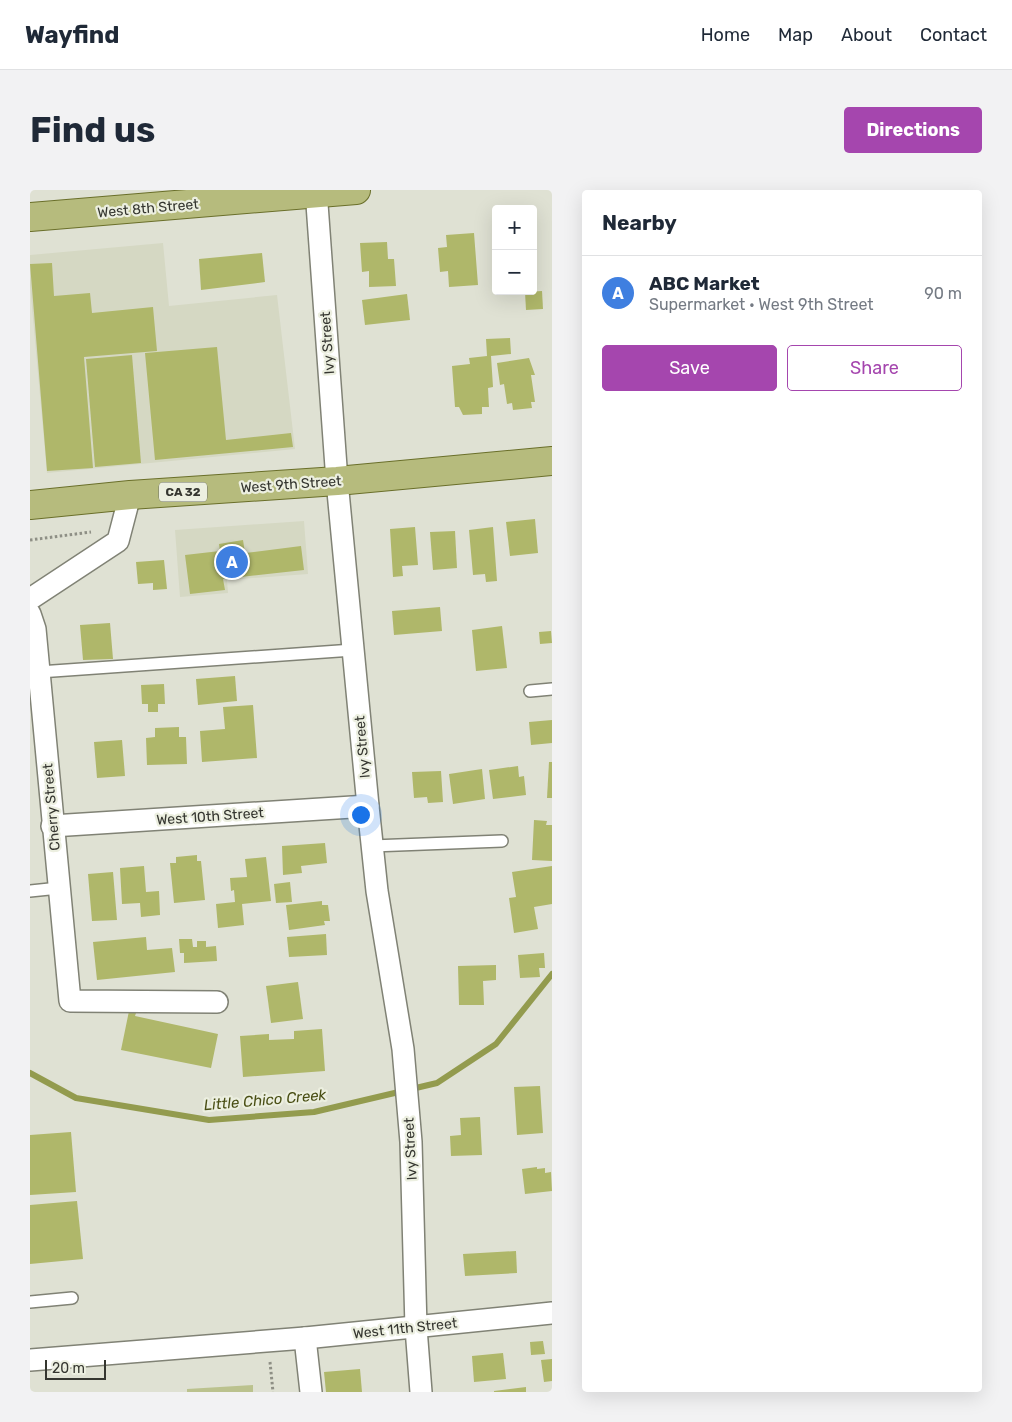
<!DOCTYPE html>
<html lang="en">
<head>
<meta charset="utf-8">
<style>
  :root { --surface:#fff; --page:#f2f2f3; --text:#1f2937; --muted:#747a83; --line:#e0e1e3; --accent:#a546ae }
  body { margin:0; font-family:Rubik,sans-serif; background:var(--page); color:var(--text) }
  .controls { position:absolute; right:15px; top:15px; display:grid; overflow:hidden; border-radius:5px; box-shadow:0 5px 20px #0002 }
  .controls button { width:45px; height:45px; display:grid; place-items:center; padding:0; border:0; border-bottom:1px solid var(--line); background:var(--surface); color:var(--text); font:25px sans-serif }
  .scale { position:absolute; left:15px; bottom:12px; width:61px; box-sizing:border-box; padding-left:5px; border:2px solid #353630; border-top:0; font-size:14px; line-height:18px; white-space:nowrap; color:#353630; -webkit-text-stroke:4px #ecefe0; paint-order:stroke }
  .you { position:absolute; left:330px; top:624px; width:18px; height:18px; margin:-12px; border:4px solid #fff; border-radius:50%; background:#1a73e8; box-shadow:0 0 0 8px #1a73e833 }
  .badge { display:grid; place-items:center; width:32px; height:32px; border-radius:50%; background:var(--accent); color:#fff; font-size:16px; font-weight:700 }
  .pin { position:absolute; translate:-50% -50%; border:2px solid #fff; box-shadow:0 1px 5px #0006 }
  .list { margin:0; padding:0; list-style:none }
  h2 { display:flex; justify-content:space-between; align-items:center; height:65px; margin:0; padding:0 20px; font-size:21px }
  h2 small { font-size:16px; font-weight:400; color:var(--muted) }
  .list li { display:grid; grid-template-columns:32px 1fr auto; gap:15px; align-items:center; box-sizing:border-box; height:75px; padding:0 20px; border-top:1px solid var(--line) }
  .list b { display:block; font-size:19px; white-space:nowrap }
  .list p { margin:0; font-size:16px; white-space:nowrap; color:var(--muted) }
  .list em { font-size:16px; font-style:normal; color:var(--muted) }
  .actions { display:flex; gap:10px; padding:15px 20px }
  .actions a { flex:1; padding:11px 0; border:1px solid var(--accent); border-radius:5px; text-align:center; font-size:18px; color:var(--accent) }
  .actions .main { background:var(--accent); color:#fff }
  .map { position:relative; flex:none; width:522px; height:1202px; overflow:hidden; border-radius:5px }
  header { display:flex; align-items:center; gap:30px; box-sizing:border-box; height:70px; padding:0 25px; background:var(--surface); border-bottom:1px solid var(--line) }
  header strong { font-size:24px }
  nav { display:flex; gap:28px; margin-inline-start:auto; font-size:18px }
  .intro { display:flex; align-items:center; justify-content:space-between; box-sizing:border-box; height:120px; padding:0 30px }
  h1 { margin:0; font-size:35px }
  .button { padding:12px 22px; border-radius:5px; background:var(--accent); color:#fff; font-size:18px; font-weight:700 }
  main { display:flex; gap:30px; padding:0 30px }
  aside { flex:1; background:var(--surface); border-radius:5px; box-shadow:0 5px 20px #0002 }
  .map>svg:first-child { display:block }
</style>
</head>
<body>
<header>
<strong>Wayfind</strong>
<nav><a>Home</a><a>Map</a><a>About</a><a>Contact</a></nav>
</header>
<div class="intro"><h1>Find us</h1><a class="button">Directions</a></div>
<main>
<div class="map">
<svg width="522" height="1202" viewBox="0 0 522 1202">
  <rect width="100%" height="100%" fill="#dfe1d3"/>
  <g fill="#d5d8c3">
    <polygon points="133,53 139,116 247,105 265,259 17,283 0,95 0,65"/>
    <polygon points="274,331 278,384 197,390 198,403 150,407 145,340"/>
  </g>
  <polygon fill="#bbc28e" points="223,1195 223,1202 157,1202 157,1199"/>
  <g fill="none" stroke-linecap="round" stroke-linejoin="round">
    <polyline stroke="#939b4e" stroke-width="6" points="0,883 46,908 179,930 284,922 407,893 466,854 522,784"/>
  </g>
  <g fill="#afb76a">
    <polygon points="444,43 448,95 419,97 418,81 410,82 408,58 417,57 416,45"/>
    <polygon points="357,52 358,69 364,69 366,96 339,97 339,81 332,82 330,53"/>
    <polygon points="232,63 235,92 171,100 169,69"/>
    <polygon points="22,73 24,106 60,103 62,123 123,117 127,161 54,167 63,278 17,281 0,74"/>
    <polygon points="512,101 513,119 496,120 495,102"/>
    <polygon points="377,104 380,130 335,135 332,110"/>
    <polygon points="480,148 481,164 461,166 463,197 458,198 459,217 452,217 452,224 433,225 429,217 425,217 422,176 440,174 439,168 457,166 456,149"/>
    <polygon points="187,157 196,250 261,243 263,257 125,270 115,163"/>
    <polygon points="102,165 111,273 65,277 56,169"/>
    <polygon points="499,168 505,185 501,185 505,212 501,212 502,218 483,220 482,213 477,214 474,194 470,195 467,173"/>
    <polygon points="505,329 508,363 480,366 476,332"/>
    <polygon points="385,337 388,375 372,376 373,386 363,387 360,339"/>
    <polygon points="463,337 467,391 456,392 455,384 443,385 439,340"/>
    <polygon points="425,341 427,378 403,380 400,342"/>
    <polygon points="213,350 215,363 271,356 274,380 193,389 195,400 160,404 155,365 190,361 189,354"/>
    <polygon points="134,370 137,399 123,400 123,393 108,394 106,372"/>
    <polygon points="410,417 412,441 364,445 362,421"/>
    <polygon points="80,433 83,469 53,470 50,435"/>
    <polygon points="472,436 477,478 446,481 442,440"/>
    <polygon points="521,441 522,453 510,454 509,442"/>
    <polygon points="205,486 207,511 168,515 166,489"/>
    <polygon points="134,494 135,514 128,514 128,522 118,522 118,514 112,514 111,495"/>
    <polygon points="223,515 227,568 172,572 170,541 195,539 193,517"/>
    <polygon points="522,530 522,553 501,555 499,532"/>
    <polygon points="149,537 149,547 156,547 157,574 117,575 116,548 125,547 125,538"/>
    <polygon points="92,550 95,586 67,588 64,552"/>
    <polygon points="519,572 522,572 522,608 517,608"/>
    <polygon points="488,576 489,587 494,586 496,605 463,609 459,580"/>
    <polygon points="452,579 455,609 423,614 419,584"/>
    <polygon points="411,581 413,612 398,613 397,607 384,608 382,582"/>
    <polygon points="504,630 517,631 516,635 522,635 522,671 502,670"/>
    <polygon points="295,653 297,673 271,676 272,683 253,685 252,656"/>
    <polygon points="167,665 167,671 171,671 175,710 144,713 140,673 146,673 146,667"/>
    <polygon points="236,667 241,711 212,714 214,735 188,738 186,714 205,712 204,700 201,701 200,688 217,687 215,669"/>
    <polygon points="114,676 116,702 129,701 130,725 111,727 110,713 92,714 90,678"/>
    <polygon points="522,676 522,714 504,717 508,739 484,743 479,708 486,707 482,682"/>
    <polygon points="83,682 87,730 62,731 58,684"/>
    <polygon points="260,692 262,712 246,713 244,694"/>
    <polygon points="292,711 292,715 298,715 300,731 294,731 295,735 259,740 256,715"/>
    <polygon points="296,744 297,765 259,767 257,747"/>
    <polygon points="116,747 117,760 142,758 145,782 67,790 63,752"/>
    <polygon points="149,749 162,749 163,757 167,757 167,751 176,751 176,757 186,756 187,771 154,773 154,763 150,763"/>
    <polygon points="514,763 515,778 509,778 510,787 490,788 488,765"/>
    <polygon points="466,775 466,790 453,791 454,815 429,815 428,776"/>
    <polygon points="268,792 273,829 241,833 236,796"/>
    <polygon points="99,821 106,823 105,826 188,844 181,878 91,860"/>
    <polygon points="292,839 295,881 213,887 210,846 239,844 239,850 264,849 264,841"/>
    <polygon points="510,896 513,943 487,945 484,897"/>
    <polygon points="450,927 452,965 421,966 420,946 431,945 430,928"/>
    <polygon points="41,942 46,1002 0,1005 0,945"/>
    <polygon points="507,977 507,979 515,978 515,983 521,982 522,1001 495,1004 492,979"/>
    <polygon points="47,1011 53,1069 0,1074 0,1015"/>
    <polygon points="486,1061 487,1083 435,1086 433,1064"/>
    <polygon points="513,1151 515,1164 501,1165 500,1152"/>
    <polygon points="473,1163 476,1189 444,1192 442,1166"/>
    <polygon points="522,1169 522,1191 514,1192 511,1170"/>
    <polygon points="330,1179 332,1202 296,1202 294,1182"/>
    <polygon points="496,1197 496,1202 464,1202 464,1201"/>
  </g>
  <g fill="none" stroke-linecap="round" stroke-linejoin="round">
    <g stroke="#808275" stroke-width="14">
      <g id="service">
        <polyline points="9,482 323,460"/>
        <polyline points="500,501 522,499"/>
        <polyline points="342,656 472,651"/>
        <polyline points="0,701 29,698"/>
        <polyline points="0,1112 42,1108"/>
      </g>
    </g>
    <g stroke="#808275" stroke-width="24">
      <g id="minor">
        <polyline points="286,0 307,291 338,616 347,701 373,859 381,952 386,1138 391,1202"/>
        <polyline points="0,409 88,351 100,305"/>
        <polyline points="0,424 5,439 40,811 187,812"/>
        <polyline points="22,636 338,616"/>
        <polyline points="275,1148 281,1202"/>
        <polyline points="0,1170 275,1148 522,1123"/>
      </g>
    </g>
    <g stroke="#6a6f2a" stroke-width="30">
      <g id="primary">
        <polyline points="0,27 326,0"/>
        <polyline points="0,315 100,305 307,291 522,271"/>
      </g>
    </g>
    <g stroke="#8e8f85" stroke-width="3" stroke-dasharray="2.5 2.5" stroke-linecap="butt">
      <polyline points="0,350 61,342"/>
      <polyline points="240,1172 243,1202"/>
    </g>
    <use href="#service" stroke="#fff" stroke-width="11"/>
    <use href="#minor" stroke="#fff" stroke-width="21"/>
    <use href="#primary" stroke="#b6bb7d" stroke-width="28"/>
  </g>
  <g text-anchor="middle" stroke-width="4.5" stroke-linejoin="round" paint-order="stroke">
    <rect fill="#ecefe0" stroke="#6c6e65" stroke-width="1" x="129" y="292.5" width="48" height="19" rx="4"/>
    <g font-size="12" font-weight="bold" fill="#353630">
      <text x="153" y="306">CA 32</text>
    </g>
    <g font-size="14" fill="#353630" stroke="#ecefe0">
      <text transform="translate(118 18) rotate(-5)" y="5">West 8th Street</text>
      <text transform="translate(297 153) rotate(-94)" y="5">Ivy Street</text>
      <text transform="translate(261 294) rotate(-4)" y="5">West 9th Street</text>
      <text transform="translate(332 557) rotate(-95)" y="5">Ivy Street</text>
      <text transform="translate(21 617) rotate(-95)" y="5">Cherry Street</text>
      <text transform="translate(180 626) rotate(-4)" y="5">West 10th Street</text>
      <text transform="translate(380 959) rotate(-93)" y="5">Ivy Street</text>
      <text transform="translate(375 1138) rotate(-6)" y="5">West 11th Street</text>
    </g>
    <g font-size="15" font-style="italic" fill="#494e14" stroke="#ecefe0">
      <text transform="translate(235 910) rotate(-5)" y="5">Little Chico Creek</text>
    </g>
  </g>
</svg>
<div class="controls">
<button>+</button>
<button>−</button>
</div>
<div class="scale">20 m</div>
<div class="you"></div>
<div class="pin badge" style="left:202px;top:372px;background:#3f7fe0">A</div>
</div>
<aside>
<h2>Nearby<small></small></h2>
<ul class="list">
<li><span class="badge" style="background:#3f7fe0">A</span><div><b>ABC Market</b><p>Supermarket · West 9th Street</p></div><em>90 m</em></li>
</ul>
<div class="actions"><a class="main">Save</a><a>Share</a></div>
</aside>
</main>
</body>
</html>
